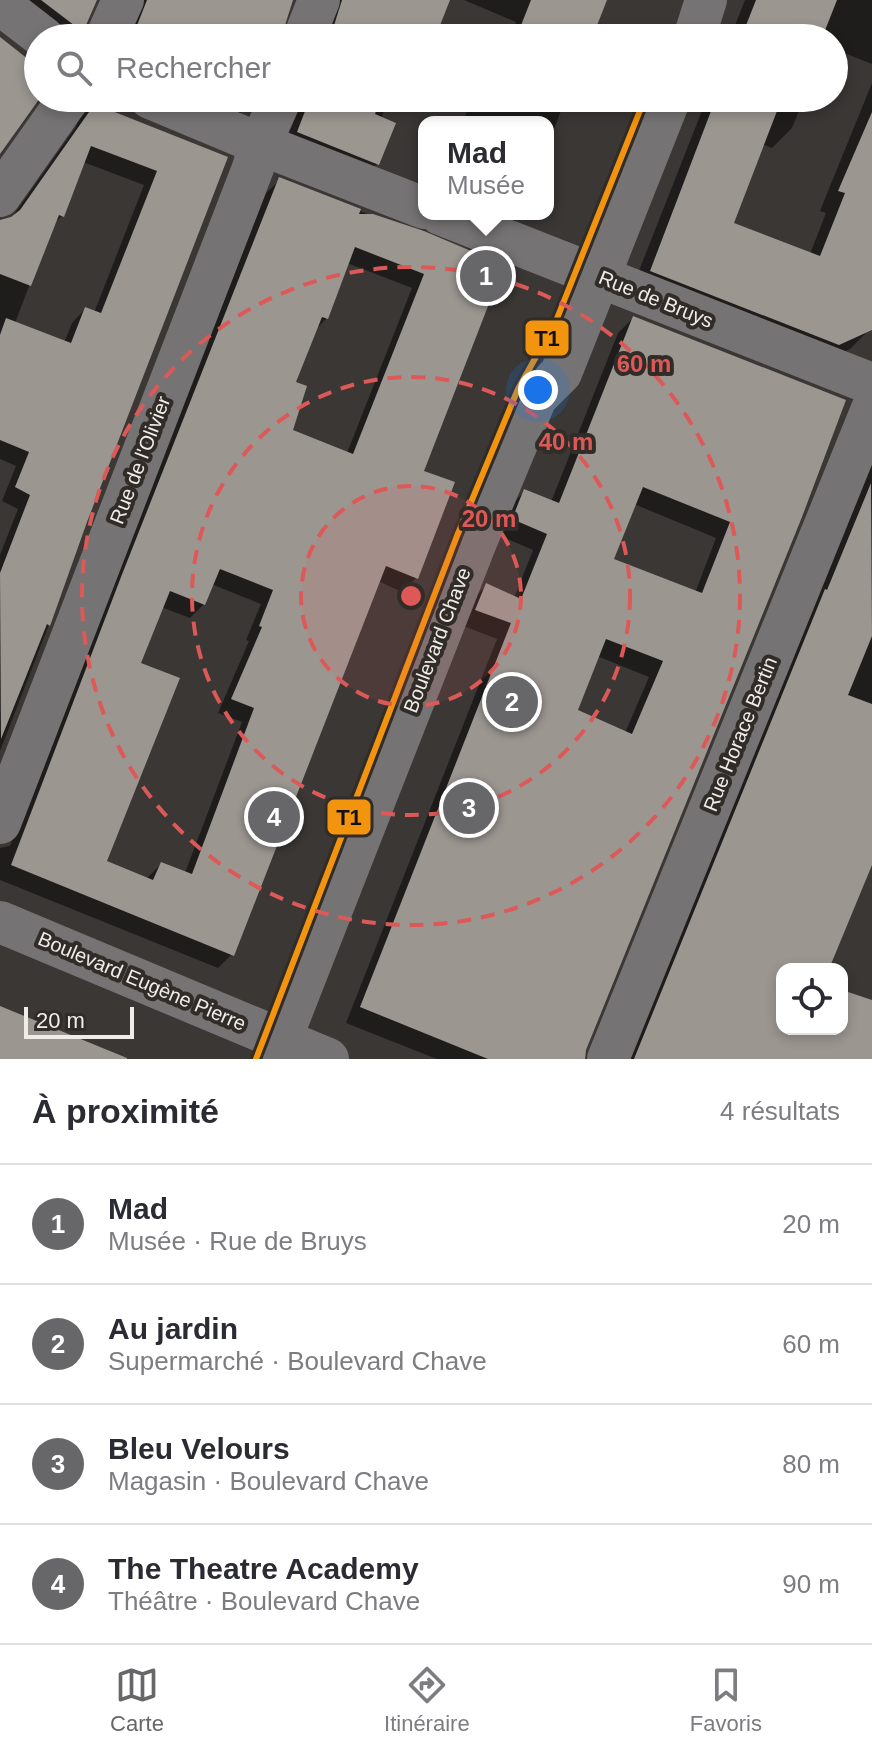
<!DOCTYPE html>
<html lang="fr">
<head>
<meta charset="utf-8">
<style>
  :root { --surface:#fff; --page:#f7f7f7; --text:#2b2b33; --muted:#7c7c81; --line:#e1e1e2; --accent:#676669 }
  body { margin:0; font-family:Helvetica,sans-serif; background:var(--page); color:var(--text) }
  .controls { position:absolute; right:24px; bottom:24px; display:grid; overflow:hidden; border-radius:16px; box-shadow:0 4px 12px #0003 }
  .controls button { width:72px; height:72px; display:grid; place-items:center; padding:0; border:0; border-bottom:2px solid var(--line); background:var(--surface); color:var(--text); font:40px sans-serif }
  .scale { position:absolute; left:24px; bottom:20px; width:110px; box-sizing:border-box; padding-left:8px; border:4px solid #f0ece9; border-top:0; font-size:22px; line-height:28px; white-space:nowrap; color:#f0ece9; -webkit-text-stroke:6px #322c28; paint-order:stroke }
  .you { position:absolute; left:538px; top:390px; width:28px; height:28px; margin:-20px; border:6px solid #fff; border-radius:50%; background:#1a73e8; box-shadow:0 0 0 12px #1a73e833 }
  .badge { display:grid; place-items:center; width:52px; height:52px; border-radius:50%; background:var(--accent); color:#fff; font-size:26px; font-weight:700 }
  .pin { position:absolute; translate:-50% -50%; border:4px solid #fff; box-shadow:0 2px 8px #0006 }
  .popup { position:absolute; left:418px; top:116px; width:136px; height:104px; box-sizing:border-box; display:grid; place-content:center; border-radius:16px; background:var(--surface); filter:drop-shadow(0 2px 6px #0005); font-size:26px; white-space:nowrap; color:var(--muted) }
  .popup b { font-size:30px; color:var(--text) }
  .popup::after { content:''; position:absolute; left:50%; top:100%; margin-left:-16px; border:16px solid transparent; border-top-color:var(--surface) }
  .list { margin:0; padding:0; list-style:none }
  h2 { display:flex; justify-content:space-between; align-items:center; height:104px; margin:0; padding:0 32px; font-size:34px }
  h2 small { font-size:26px; font-weight:400; color:var(--muted) }
  .list li { display:grid; grid-template-columns:52px 1fr auto; gap:24px; align-items:center; box-sizing:border-box; height:120px; padding:0 32px; border-top:2px solid var(--line) }
  .list b { display:block; font-size:30px; white-space:nowrap }
  .list p { margin:0; font-size:26px; white-space:nowrap; color:var(--muted) }
  .list em { font-size:26px; font-style:normal; color:var(--muted) }
  .icon { flex:none; width:44px; height:44px; fill:none; stroke:currentColor; stroke-width:2; stroke-linecap:round; stroke-linejoin:round }
  .map { position:relative; flex:none; width:872px; height:1059px; overflow:hidden }
  .search { position:absolute; background:var(--surface); box-shadow:0 4px 12px #0003; left:24px; right:24px; top:24px; height:88px; display:flex; align-items:center; gap:20px; box-sizing:border-box; padding:0 28px; border-radius:44px; color:var(--muted); font-size:30px }
  .sheet { height:584px; background:var(--surface) }
  nav { display:flex; justify-content:space-around; align-items:center; box-sizing:border-box; height:112px; border-top:2px solid var(--line); background:var(--surface); font-size:22px; color:var(--muted) }
  nav a { display:grid; justify-items:center; gap:4px }
  nav .on { color:var(--accent) }
  .map>svg:first-child { display:block }
</style>
</head>
<body>
<div class="map">
<svg width="872" height="1059" viewBox="0 0 872 1059">
  <rect width="100%" height="100%" fill="#3a3735"/>
  <g fill="#0007" fill-rule="evenodd">
    <polygon points="11,0 95,0 82,31 75,38 60,38"/>
    <polygon points="130,0 291,0 279,38 126,38"/>
    <polygon points="325,0 448,0 433,38 323,38"/>
    <polygon points="464,0 605,0 590,38 510,38 516,22"/>
    <polygon points="745,0 872,0 872,64 834,49 834,38 730,38"/>
    <polygon points="872,83 872,327 850,349 817,364 631,291 707,98 804,98 792,128 772,148 762,144 732,224 810,254 826,213 820,211"/>
    <polygon points="181,98 253,98 236,118"/>
    <polygon points="287,98 389,98 381,119 377,164 364,177 284,146 297,113"/>
    <polygon points="472,98 566,98 548,144 548,122 463,122"/>
    <path d="M93,105L226,158L85,522L62,591L0,751V555L18,509L2,501L16,466L0,459V222L10,220L75,128L79,119ZM83,162L144,185L94,313L85,309L72,323L64,343L15,323L52,226L62,216Z"/>
    <path d="M280,180L501,266L422,472L453,484L416,578L402,592L378,581L232,954L218,968L0,880V848L10,846L266,193ZM347,263L412,288L347,453L290,431L294,383L315,330L327,318ZM211,584L261,604L246,640L249,641L218,713L242,722L185,873L161,864L146,879L105,862L138,664L161,607L190,618L204,604Z"/>
    <polygon points="458,214 521,214 505,232"/>
    <path d="M633,318L843,400L584,1049L583,1059H437L346,1023L497,639L461,625L471,601L486,586L514,598L533,550L498,535L509,507L524,492L551,502L618,333ZM634,504L716,538L695,593L612,560ZM597,656L649,677L625,733L575,711Z"/>
    <polygon points="872,461 872,853 827,969 782,969 782,1029 842,1029 842,992 872,1002 872,1059 626,1059"/>
  </g>
  <g fill="#9c9691" fill-rule="evenodd">
    <polygon points="41,0 97,0 83,32"/>
    <polygon points="147,0 293,0 281,38 132,38"/>
    <polygon points="342,0 450,0 435,38 330,38"/>
    <polygon points="531,0 607,0 592,38 516,38"/>
    <polygon points="756,0 837,0 822,38 741,38"/>
    <polygon points="0,37 38,67 40,98 0,154"/>
    <polygon points="310,98 381,98 375,114 396,123 379,165 297,132"/>
    <polygon points="716,98 782,98 734,223 820,256 845,193 838,191 872,112 872,330 839,345 650,271"/>
    <polygon points="92,103 228,157 87,522 50,626 47,624 1,739 0,573 30,495 15,487 29,452 0,440 0,335 6,318 71,343 85,307 101,313 157,171 91,146 64,217 59,215 31,286 0,274 0,220 11,217 20,210 89,112"/>
    <path d="M279,177L361,209L359,214H373L424,231L504,265L424,471L455,482L418,579L386,566L234,956L11,865L121,577ZM355,247L424,274L353,454L293,430L307,386L296,382L322,317L328,319ZM220,569L273,590L259,626L262,627L231,699L254,708L192,874L161,862L153,880L107,861L180,678L141,663L170,591L205,605Z"/>
    <path d="M633,316L846,400L802,517L586,1050L585,1059H488L360,1007L511,623L475,610L486,583L521,599L547,534L512,519L524,489L559,503ZM643,487L730,522L702,593L614,559ZM606,639L663,661L632,734L578,710Z"/>
    <polygon points="871,483 872,636 848,695 872,704 872,865 829,969 782,969 782,1029 842,1029 842,990 872,1000 872,1059 634,1059 825,589 827,590"/>
    <polygon points="0,1006 127,1058 127,1059 0,1059"/>
  </g>
  <g fill="none" stroke-linecap="round" stroke-linejoin="round">
    <g stroke="#757373" stroke-width="42">
      <polyline points="0,4 44,38"/>
      <polyline points="106,38 123,0"/>
      <polyline points="304,38 319,0"/>
      <polyline points="694,38 706,0"/>
      <polyline points="150,98 260,144 424,208"/>
      <polyline points="0,196 69,98"/>
      <polyline points="440,214 872,384"/>
      <polyline points="0,823 253,168 260,144 281,98"/>
      <polyline points="0,922 328,1059"/>
      <polyline points="283,1059 281,1039 476,542 536,398 561,373 670,98"/>
      <polyline points="608,1059 872,409"/>
    </g>
    <g stroke="#322c28" stroke-width="12">
      <polyline id="tram-1" points="256,1059 457,536 518,389 556,321 645,98"/>
    </g>
    <use href="#tram-1" stroke="#f2940d" stroke-width="6"/>
  </g>
  <circle cx="411" cy="596" r="110" fill="#dc5958" fill-opacity=".12"/>
  <g fill="none" stroke="#dc5958" stroke-width="4" stroke-dasharray="14 10">
    <circle cx="411" cy="596" r="110"/>
    <circle cx="411" cy="596" r="219"/>
    <circle cx="411" cy="596" r="329"/>
  </g>
  <g text-anchor="middle" stroke-width="8" stroke-linejoin="round" paint-order="stroke">
    <g font-size="20" fill="#f0ece9" stroke="#322c28">
      <text transform="translate(656 299) rotate(22)" y="7">Rue de Bruys</text>
      <text transform="translate(140 460) rotate(-69)" y="7">Rue de l'Olivier</text>
      <text transform="translate(437 640) rotate(-69)" y="7">Boulevard Chave</text>
      <text transform="translate(740 734) rotate(-68)" y="7">Rue Horace Bertin</text>
      <text transform="translate(142 981) rotate(23)" y="7">Boulevard Eugène Pierre</text>
    </g>
  </g>
  <circle cx="411" cy="596" r="12" fill="#dc5958" stroke="#322c28" stroke-width="4"/>
  <g font-size="24" text-anchor="middle" font-weight="bold" fill="#dc5958" stroke="#322c28" stroke-width="8" stroke-linejoin="round" paint-order="stroke">
    <text x="644" y="372">60 m</text>
    <text x="566" y="450">40 m</text>
    <text x="489" y="527">20 m</text>
  </g>
  <g stroke="#322c28" stroke-width="3">
    <rect x="524" y="319" width="46" height="38" rx="8" fill="#f2940d"/>
    <rect x="326" y="798" width="46" height="38" rx="8" fill="#f2940d"/>
  </g>
  <g font-size="22" text-anchor="middle" font-weight="bold" fill="#111">
    <text x="547" y="346">T1</text>
    <text x="349" y="825">T1</text>
  </g>
</svg>
<div class="controls">
<button><svg class="icon" aria-label="locate" viewBox="0 0 24 24"><circle cx="12" cy="12" r="6"/><path d="M12 2v4M12 18v4M2 12h4M18 12h4"/></svg></button>
</div>
<div class="scale">20 m</div>
<div class="you"></div>
<div class="pin badge" style="left:486px;top:276px">1</div>
<div class="popup"><b>Mad</b>Musée</div>
<div class="pin badge" style="left:512px;top:702px">2</div>
<div class="pin badge" style="left:469px;top:808px">3</div>
<div class="pin badge" style="left:274px;top:817px">4</div>
<div class="search"><svg class="icon" aria-label="search" viewBox="0 0 24 24"><circle cx="10" cy="10" r="6"/><path d="M15 15l6 6"/></svg>Rechercher</div>
</div>
<section class="sheet">
<h2>À proximité<small>4 résultats</small></h2>
<ul class="list">
<li><span class="badge">1</span><div><b>Mad</b><p>Musée · Rue de Bruys</p></div><em>20 m</em></li>
<li><span class="badge">2</span><div><b>Au jardin</b><p>Supermarché · Boulevard Chave</p></div><em>60 m</em></li>
<li><span class="badge">3</span><div><b>Bleu Velours</b><p>Magasin · Boulevard Chave</p></div><em>80 m</em></li>
<li><span class="badge">4</span><div><b>The Theatre Academy</b><p>Théâtre · Boulevard Chave</p></div><em>90 m</em></li>
</ul>
</section>
<nav>
<a class="on"><svg class="icon" aria-label="map" viewBox="0 0 24 24"><path d="M3 6l6-2 6 2 6-2v14l-6 2-6-2-6 2zM9 4v14M15 6v14"/></svg>Carte</a>
<a><svg class="icon" aria-label="directions" viewBox="0 0 24 24"><path d="M12 3l9 9-9 9-9-9zM9 14v-3h6M13 9l2 2-2 2"/></svg>Itinéraire</a>
<a><svg class="icon" aria-label="saved" viewBox="0 0 24 24"><path d="M7 4h10v16l-5-4-5 4z"/></svg>Favoris</a>
</nav>
</body>
</html>
